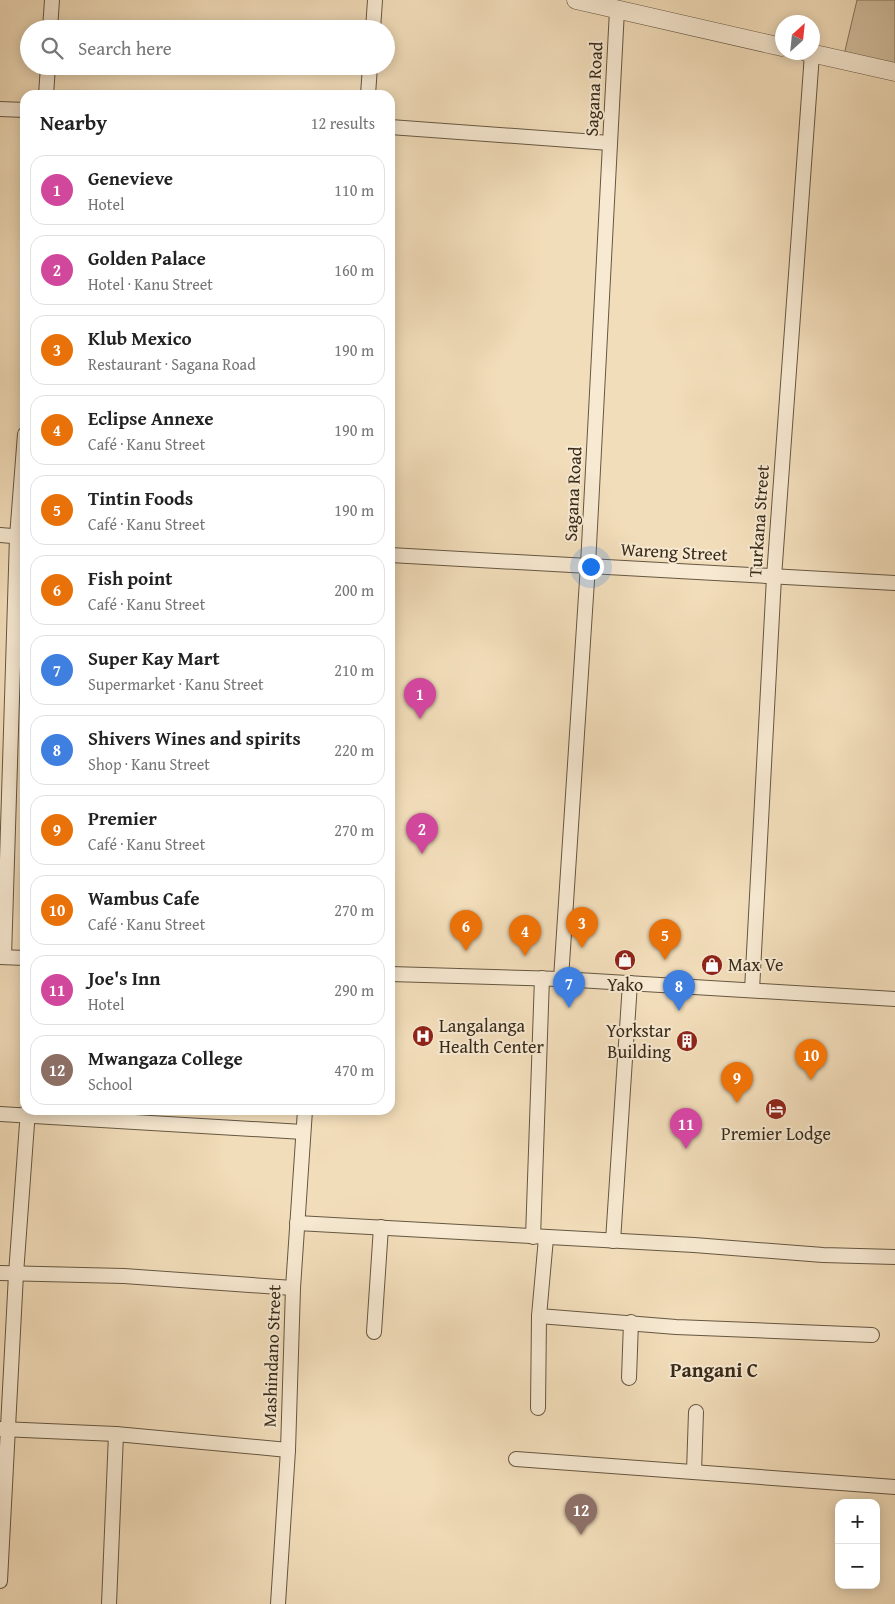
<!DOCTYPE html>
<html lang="en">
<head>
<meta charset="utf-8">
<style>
  :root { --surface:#fff; --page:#f2f2f2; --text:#222; --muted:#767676; --line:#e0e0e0; --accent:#0b8043 }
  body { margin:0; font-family:"Gentium Book Plus",serif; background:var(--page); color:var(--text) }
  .controls { position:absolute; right:15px; bottom:15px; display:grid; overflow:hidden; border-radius:10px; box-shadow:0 2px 12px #0003 }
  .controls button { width:45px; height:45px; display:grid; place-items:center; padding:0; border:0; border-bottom:1px solid var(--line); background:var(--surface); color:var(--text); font:25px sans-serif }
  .compass { position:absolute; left:775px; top:15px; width:45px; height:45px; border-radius:50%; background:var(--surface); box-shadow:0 2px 12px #0003; rotate:27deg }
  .you { position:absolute; left:590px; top:566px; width:18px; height:18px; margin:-12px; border:4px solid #fff; border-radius:50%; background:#1a73e8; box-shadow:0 0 0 8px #1a73e833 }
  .badge { display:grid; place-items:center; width:32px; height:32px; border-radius:50%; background:var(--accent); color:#fff; font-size:16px; font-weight:700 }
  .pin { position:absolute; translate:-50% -41px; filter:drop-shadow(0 1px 2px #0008) }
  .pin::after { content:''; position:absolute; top:26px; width:18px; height:15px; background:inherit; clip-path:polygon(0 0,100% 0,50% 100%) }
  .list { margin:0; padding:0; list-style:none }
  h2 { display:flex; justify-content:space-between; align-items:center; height:65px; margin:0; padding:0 20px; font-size:21px }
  h2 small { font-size:16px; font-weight:400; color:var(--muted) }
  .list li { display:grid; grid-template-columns:32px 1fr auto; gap:15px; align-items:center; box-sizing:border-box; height:70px; margin:0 10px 10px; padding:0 10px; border:1px solid var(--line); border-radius:15px }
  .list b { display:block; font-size:19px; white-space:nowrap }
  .list p { margin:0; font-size:16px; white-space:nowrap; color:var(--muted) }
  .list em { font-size:16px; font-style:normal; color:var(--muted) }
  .icon { flex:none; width:28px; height:28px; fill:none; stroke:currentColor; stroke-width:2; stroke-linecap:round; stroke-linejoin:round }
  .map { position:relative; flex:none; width:895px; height:1604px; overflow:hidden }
  .search { position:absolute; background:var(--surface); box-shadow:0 2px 12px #0003; left:20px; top:20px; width:375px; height:55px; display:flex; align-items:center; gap:12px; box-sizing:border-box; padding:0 18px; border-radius:28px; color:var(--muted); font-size:19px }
  .panel { position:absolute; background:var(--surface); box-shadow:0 2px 12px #0003; left:20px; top:90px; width:375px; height:1025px; border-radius:15px }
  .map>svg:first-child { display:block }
</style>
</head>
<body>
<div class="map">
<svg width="895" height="1604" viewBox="0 0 895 1604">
  <rect width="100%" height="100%" fill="#f2ddba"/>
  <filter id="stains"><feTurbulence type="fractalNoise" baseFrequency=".004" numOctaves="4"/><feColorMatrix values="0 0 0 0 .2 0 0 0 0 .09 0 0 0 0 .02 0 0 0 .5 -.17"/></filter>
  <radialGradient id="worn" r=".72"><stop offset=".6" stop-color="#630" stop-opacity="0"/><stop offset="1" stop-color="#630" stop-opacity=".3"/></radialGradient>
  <polygon fill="#d2bf9f" stroke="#84745c" points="857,0 895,0 895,72 843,59"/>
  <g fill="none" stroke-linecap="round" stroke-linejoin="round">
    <g stroke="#665741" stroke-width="16">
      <g id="minor">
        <polyline points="50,29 52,0"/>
        <polyline points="373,29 375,0"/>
        <polyline points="46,95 48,66"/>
        <polyline points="368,95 370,66"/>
        <polyline points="0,109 25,110"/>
        <polyline points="390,127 610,143"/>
        <polyline points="0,535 24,537"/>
        <polyline points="390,555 895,583"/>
        <polyline points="0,957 25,958"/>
        <polyline points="4,957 17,537 25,434"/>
        <polyline points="390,974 561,979 895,999"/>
        <polyline points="561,979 588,565 617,10"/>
        <polyline points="752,990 774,577 812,54"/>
        <polyline points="0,1114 303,1132"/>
        <polyline points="297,1223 694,1245 823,1255 895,1257"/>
        <polyline points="533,1237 542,978"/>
        <polyline points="613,1241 630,983"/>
        <polyline points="0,1273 124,1276 293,1288"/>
        <polyline points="539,1316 676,1327 872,1335"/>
        <polyline points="374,1332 381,1227"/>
        <polyline points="629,1378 631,1322"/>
        <polyline points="538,1408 539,1316 546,1238"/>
        <polyline points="1,1429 116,1434 288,1450"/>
        <polyline points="516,1459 895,1487"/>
        <polyline points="694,1472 696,1412"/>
        <polyline points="0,1581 16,1274 28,1110"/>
        <polyline points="109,1604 116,1434"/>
        <polyline points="278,1604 288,1450 293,1288 305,1110"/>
      </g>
    </g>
    <g stroke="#665741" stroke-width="19">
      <g id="tertiary">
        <polyline points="576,0 782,47"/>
        <polyline points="806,52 895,72"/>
      </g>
    </g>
    <use href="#minor" stroke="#f7e9d2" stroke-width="14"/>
    <use href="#tertiary" stroke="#f7e9d2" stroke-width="18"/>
  </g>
  <defs>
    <g id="shop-disc" transform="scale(1.125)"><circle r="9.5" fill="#8f2418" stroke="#f7e9d2"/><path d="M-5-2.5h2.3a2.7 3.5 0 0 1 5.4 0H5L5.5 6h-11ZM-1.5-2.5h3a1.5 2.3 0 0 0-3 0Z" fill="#fff"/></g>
    <g id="hospital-disc" transform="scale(1.125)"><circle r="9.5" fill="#8f2418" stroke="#f7e9d2"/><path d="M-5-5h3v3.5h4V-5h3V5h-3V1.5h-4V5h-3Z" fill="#fff"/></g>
    <g id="building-disc" transform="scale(1.125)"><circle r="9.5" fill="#8f2418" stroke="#f7e9d2"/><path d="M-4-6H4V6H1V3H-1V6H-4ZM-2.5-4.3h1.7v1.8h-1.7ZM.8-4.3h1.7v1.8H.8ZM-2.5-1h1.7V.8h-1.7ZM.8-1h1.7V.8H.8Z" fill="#fff"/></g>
    <g id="hotel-disc" transform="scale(1.125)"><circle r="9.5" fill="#8f2418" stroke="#f7e9d2"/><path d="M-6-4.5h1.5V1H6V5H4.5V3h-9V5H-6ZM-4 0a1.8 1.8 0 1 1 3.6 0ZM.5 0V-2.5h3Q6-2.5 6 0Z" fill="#fff"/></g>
  </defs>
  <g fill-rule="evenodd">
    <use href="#shop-disc" x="625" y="960"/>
    <use href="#shop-disc" x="712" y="965"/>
    <use href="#hospital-disc" x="423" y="1036"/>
    <use href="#building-disc" x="687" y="1041"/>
    <use href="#hotel-disc" x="776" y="1109"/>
  </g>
  <g text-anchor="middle" stroke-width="4" stroke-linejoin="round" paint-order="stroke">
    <g font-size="18" fill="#372a19" stroke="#f7e9d2">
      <text transform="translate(594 89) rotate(-87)" y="6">Sagana Road</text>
      <text transform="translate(573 494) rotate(-87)" y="6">Sagana Road</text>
      <text transform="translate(759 521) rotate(-86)" y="6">Turkana Street</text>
      <text transform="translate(674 552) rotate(3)" y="6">Wareng Street</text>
      <text transform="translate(272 1356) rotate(-88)" y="6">Mashindano Street</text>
    </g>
    <g font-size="18" fill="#372a19" stroke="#f7e9d2" text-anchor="start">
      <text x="728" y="971">Max Ve</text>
      <text x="625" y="991" text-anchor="middle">Yako</text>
      <text x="439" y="1032">Langalanga<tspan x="439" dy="21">Health Center</tspan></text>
      <text x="671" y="1037" text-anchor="end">Yorkstar<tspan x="671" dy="21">Building</tspan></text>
      <text x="776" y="1140" text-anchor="middle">Premier Lodge</text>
    </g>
    <g font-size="20" font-weight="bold" fill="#372a19" stroke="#f7e9d2">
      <text x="714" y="1377">Pangani C</text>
    </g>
  </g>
  <rect width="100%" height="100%" filter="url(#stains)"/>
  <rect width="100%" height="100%" fill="url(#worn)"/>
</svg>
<div class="controls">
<button>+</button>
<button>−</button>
</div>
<svg class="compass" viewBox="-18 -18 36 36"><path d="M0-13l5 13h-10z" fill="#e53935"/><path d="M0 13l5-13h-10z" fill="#767676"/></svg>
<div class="you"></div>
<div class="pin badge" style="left:420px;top:719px;background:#d1479c">1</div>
<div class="pin badge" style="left:422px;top:854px;background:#d1479c">2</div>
<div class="pin badge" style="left:582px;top:948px;background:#e8710a">3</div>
<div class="pin badge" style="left:525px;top:956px;background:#e8710a">4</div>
<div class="pin badge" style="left:665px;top:960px;background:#e8710a">5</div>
<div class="pin badge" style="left:466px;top:951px;background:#e8710a">6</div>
<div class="pin badge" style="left:569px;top:1008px;background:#3f7fe0">7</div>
<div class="pin badge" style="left:679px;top:1011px;background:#3f7fe0">8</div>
<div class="pin badge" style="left:737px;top:1103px;background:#e8710a">9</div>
<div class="pin badge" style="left:811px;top:1080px;background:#e8710a">10</div>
<div class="pin badge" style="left:686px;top:1149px;background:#d1479c">11</div>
<div class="pin badge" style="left:581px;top:1535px;background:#8d6e63">12</div>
<div class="search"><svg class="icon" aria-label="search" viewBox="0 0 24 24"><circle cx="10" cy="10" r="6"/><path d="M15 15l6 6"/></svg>Search here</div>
<section class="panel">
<h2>Nearby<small>12 results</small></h2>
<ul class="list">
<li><span class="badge" style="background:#d1479c">1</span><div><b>Genevieve</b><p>Hotel</p></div><em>110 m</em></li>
<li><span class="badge" style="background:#d1479c">2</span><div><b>Golden Palace</b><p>Hotel · Kanu Street</p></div><em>160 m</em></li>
<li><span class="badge" style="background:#e8710a">3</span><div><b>Klub Mexico</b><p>Restaurant · Sagana Road</p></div><em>190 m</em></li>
<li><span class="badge" style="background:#e8710a">4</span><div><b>Eclipse Annexe</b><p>Café · Kanu Street</p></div><em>190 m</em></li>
<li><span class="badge" style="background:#e8710a">5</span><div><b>Tintin Foods</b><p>Café · Kanu Street</p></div><em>190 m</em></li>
<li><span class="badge" style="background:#e8710a">6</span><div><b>Fish point</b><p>Café · Kanu Street</p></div><em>200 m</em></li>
<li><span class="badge" style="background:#3f7fe0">7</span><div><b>Super Kay Mart</b><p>Supermarket · Kanu Street</p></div><em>210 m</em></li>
<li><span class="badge" style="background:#3f7fe0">8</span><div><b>Shivers Wines and spirits</b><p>Shop · Kanu Street</p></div><em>220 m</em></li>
<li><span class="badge" style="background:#e8710a">9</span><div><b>Premier</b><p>Café · Kanu Street</p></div><em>270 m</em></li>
<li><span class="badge" style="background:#e8710a">10</span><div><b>Wambus Cafe</b><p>Café · Kanu Street</p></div><em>270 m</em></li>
<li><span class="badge" style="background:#d1479c">11</span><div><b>Joe's Inn</b><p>Hotel</p></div><em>290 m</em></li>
<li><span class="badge" style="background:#8d6e63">12</span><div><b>Mwangaza College</b><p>School</p></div><em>470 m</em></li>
</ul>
</section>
</div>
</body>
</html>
